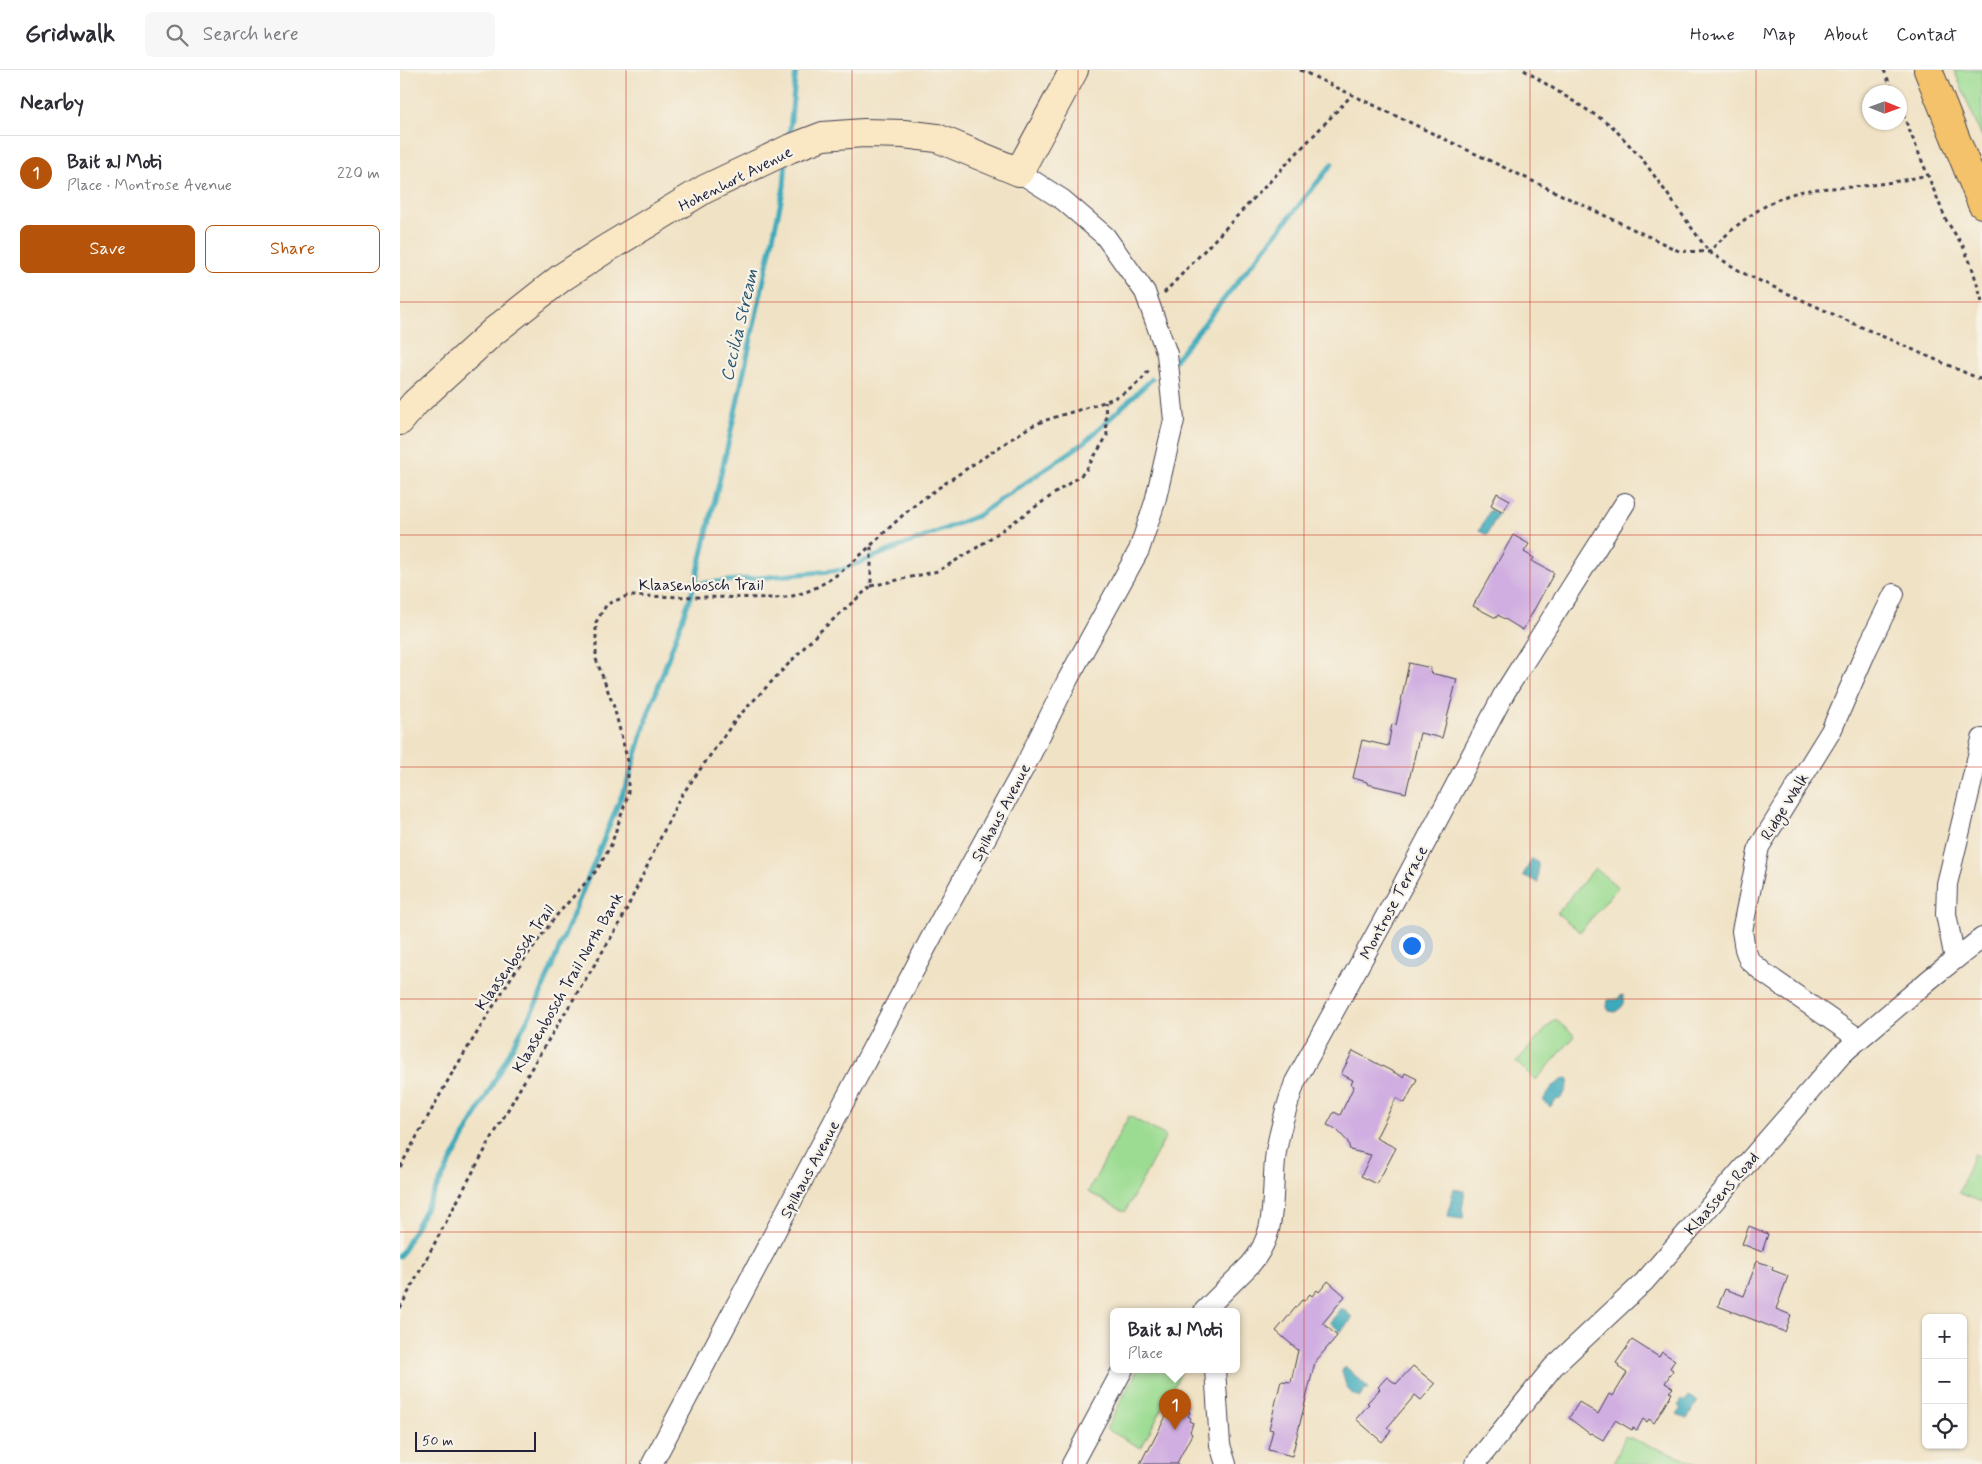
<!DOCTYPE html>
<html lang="en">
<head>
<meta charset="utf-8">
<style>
  :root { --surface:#fff; --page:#f7f7f7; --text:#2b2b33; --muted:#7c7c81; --line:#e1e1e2; --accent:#b45309 }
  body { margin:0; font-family:Mynerve,sans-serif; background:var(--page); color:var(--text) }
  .controls { position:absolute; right:15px; bottom:15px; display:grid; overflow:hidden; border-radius:8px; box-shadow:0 1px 4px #0004 }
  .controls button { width:45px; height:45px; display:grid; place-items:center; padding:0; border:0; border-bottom:1px solid var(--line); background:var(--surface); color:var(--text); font:25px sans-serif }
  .compass { position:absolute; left:1462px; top:15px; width:45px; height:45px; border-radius:50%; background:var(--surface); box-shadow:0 1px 4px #0004; rotate:91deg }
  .scale { position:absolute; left:15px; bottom:12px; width:121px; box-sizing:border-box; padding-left:5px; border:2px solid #22223b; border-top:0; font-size:14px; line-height:18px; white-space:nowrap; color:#22223b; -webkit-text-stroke:4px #f7f3e8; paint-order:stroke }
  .you { position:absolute; left:1011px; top:875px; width:18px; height:18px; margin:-12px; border:4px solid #fff; border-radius:50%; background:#1a73e8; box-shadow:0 0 0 8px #1a73e833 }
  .badge { display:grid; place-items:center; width:32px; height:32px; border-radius:50%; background:var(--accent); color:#fff; font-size:16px; font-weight:700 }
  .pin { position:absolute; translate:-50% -41px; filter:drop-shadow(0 1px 2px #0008) }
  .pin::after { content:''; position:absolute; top:26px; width:18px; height:15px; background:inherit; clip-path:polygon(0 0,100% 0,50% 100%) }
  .popup { position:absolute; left:710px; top:1238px; width:130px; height:65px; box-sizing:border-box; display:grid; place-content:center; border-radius:8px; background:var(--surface); filter:drop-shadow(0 1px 4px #0005); font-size:16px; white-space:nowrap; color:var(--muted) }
  .popup b { font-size:19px; color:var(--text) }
  .popup::after { content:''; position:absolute; left:50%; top:100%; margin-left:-10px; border:10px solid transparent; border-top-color:var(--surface) }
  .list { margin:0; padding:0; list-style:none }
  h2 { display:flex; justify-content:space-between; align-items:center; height:65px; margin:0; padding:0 20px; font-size:21px }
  h2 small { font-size:16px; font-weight:400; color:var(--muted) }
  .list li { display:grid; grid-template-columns:32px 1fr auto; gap:15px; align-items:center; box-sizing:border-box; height:75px; padding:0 20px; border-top:1px solid var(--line) }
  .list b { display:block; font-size:19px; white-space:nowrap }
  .list p { margin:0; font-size:16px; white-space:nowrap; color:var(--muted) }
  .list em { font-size:16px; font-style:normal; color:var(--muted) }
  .actions { display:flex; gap:10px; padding:15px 20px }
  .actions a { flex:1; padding:11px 0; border:1px solid var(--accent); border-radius:8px; text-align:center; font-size:18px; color:var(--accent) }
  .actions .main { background:var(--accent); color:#fff }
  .icon { flex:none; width:28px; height:28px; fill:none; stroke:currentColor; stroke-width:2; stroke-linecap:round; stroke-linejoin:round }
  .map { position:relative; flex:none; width:1582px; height:1394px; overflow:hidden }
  header { display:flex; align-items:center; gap:30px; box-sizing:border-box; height:70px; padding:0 25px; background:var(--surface); border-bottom:1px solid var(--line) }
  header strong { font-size:24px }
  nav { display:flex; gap:28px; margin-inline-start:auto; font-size:18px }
  .search { width:350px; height:45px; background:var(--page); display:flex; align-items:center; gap:12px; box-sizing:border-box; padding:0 18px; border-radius:8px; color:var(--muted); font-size:19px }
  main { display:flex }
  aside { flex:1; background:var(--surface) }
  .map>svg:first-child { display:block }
</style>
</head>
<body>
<header>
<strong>Gridwalk</strong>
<div class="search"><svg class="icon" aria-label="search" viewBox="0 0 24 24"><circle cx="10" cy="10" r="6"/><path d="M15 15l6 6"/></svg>Search here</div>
<nav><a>Home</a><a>Map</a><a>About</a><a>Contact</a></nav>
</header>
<main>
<aside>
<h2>Nearby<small></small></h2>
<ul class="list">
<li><span class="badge">1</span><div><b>Bait al Moti</b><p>Place · Montrose Avenue</p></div><em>220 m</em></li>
</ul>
<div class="actions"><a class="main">Save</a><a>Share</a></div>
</aside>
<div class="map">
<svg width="1582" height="1394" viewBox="0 0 1582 1394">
  <rect width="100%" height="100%" fill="#f7f3e8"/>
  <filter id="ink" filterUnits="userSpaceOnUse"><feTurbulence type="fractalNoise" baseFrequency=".02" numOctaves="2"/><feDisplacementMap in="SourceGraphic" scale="10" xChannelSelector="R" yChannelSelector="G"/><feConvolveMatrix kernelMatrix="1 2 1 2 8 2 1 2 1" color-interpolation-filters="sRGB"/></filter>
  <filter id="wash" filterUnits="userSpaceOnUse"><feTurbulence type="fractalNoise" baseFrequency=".0096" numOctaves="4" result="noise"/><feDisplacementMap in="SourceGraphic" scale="20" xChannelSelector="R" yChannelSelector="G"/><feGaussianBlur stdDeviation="1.12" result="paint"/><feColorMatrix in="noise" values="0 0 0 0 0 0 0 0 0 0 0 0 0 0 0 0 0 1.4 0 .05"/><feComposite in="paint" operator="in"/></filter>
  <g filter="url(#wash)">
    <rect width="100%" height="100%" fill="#f0e2c5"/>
    <g fill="#9bdc92" stroke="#5e7f66">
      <polygon points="1554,0 1582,0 1582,67"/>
      <polygon points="1195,798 1218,817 1180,862 1157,843"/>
      <polygon points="1155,949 1175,966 1136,1010 1116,992"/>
      <polygon points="729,1046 766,1066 725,1142 688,1122"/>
      <polygon points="1574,1084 1582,1087 1582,1132 1559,1123"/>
      <polygon points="738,1299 778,1299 782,1301 741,1378 706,1359"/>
      <polygon points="1225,1366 1297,1394 1214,1394"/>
    </g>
    <g fill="#3caabb" stroke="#2f667b">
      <polygon points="1090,440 1098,444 1087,465 1079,461"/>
      <polygon points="1132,789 1138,793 1138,813 1123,805"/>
      <path d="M1223,925C1227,933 1222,938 1215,942L1209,941L1207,937L1208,930L1218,929L1220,926Z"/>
      <path d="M1165,1008L1169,1009C1168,1018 1165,1024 1159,1030L1157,1029L1150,1037L1143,1030L1152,1017Z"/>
      <polygon points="1053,1119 1065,1121 1062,1141 1064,1142 1063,1149 1048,1147"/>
      <polygon points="942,1238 953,1248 940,1262 930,1252"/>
      <path d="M946,1297L968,1317L960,1327C946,1323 946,1315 942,1301L943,1299Z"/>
      <polygon points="1289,1326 1298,1331 1287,1349 1277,1344 1281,1338 1278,1336 1282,1330 1285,1332"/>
    </g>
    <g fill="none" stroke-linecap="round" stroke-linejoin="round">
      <g stroke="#3caabb" stroke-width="5">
        <polyline points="389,69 396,0"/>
        <polyline points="775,290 932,94"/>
        <polyline points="295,514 329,370 384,117 386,90"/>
        <polyline points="0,1186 139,928 230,705 248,644 295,514 441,500 577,446 685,372 752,309"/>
      </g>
    </g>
    <g id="blocks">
      <g fill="#d0aee1">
        <polygon points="1097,423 1110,430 1103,442 1091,435"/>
        <polygon points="1113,465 1129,474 1124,482 1134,488 1132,491 1154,503 1123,560 1098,545 1096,548 1073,536"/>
        <polygon points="1009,593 1031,598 1030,603 1057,609 1042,668 1020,663 1006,723 967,714 967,712 953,708 962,670 988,676 992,654 996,655"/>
        <polygon points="953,981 1003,1007 1005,1003 1017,1009 1005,1033 996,1028 976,1068 996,1078 977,1114 961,1106 971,1085 950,1080 948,1072 936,1059 927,1055 934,1042 940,1045 954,1016 951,1015 953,1010 941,1004"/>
        <polygon points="1349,1156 1368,1164 1362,1182 1342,1174"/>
        <polygon points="1357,1191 1373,1197 1372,1200 1388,1206 1376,1239 1391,1245 1385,1262 1318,1236 1325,1219 1344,1226"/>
        <polygon points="928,1211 945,1226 923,1253 937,1266 915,1292 892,1386 868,1380 873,1360 869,1359 881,1311 891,1312 898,1280 876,1261 902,1230 904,1231 910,1224 912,1226 917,1220 919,1222"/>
        <polygon points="1232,1270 1259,1287 1262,1282 1275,1290 1270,1298 1273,1300 1265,1313 1273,1318 1269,1322 1272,1323 1254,1353 1249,1349 1247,1352 1243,1349 1237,1360 1233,1358 1232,1360 1215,1350 1203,1370 1191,1363 1190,1364 1169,1348 1179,1332 1198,1344 1209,1324 1213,1326 1227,1303 1218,1297 1219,1295 1216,1293"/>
        <polygon points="1013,1296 1035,1314 1021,1330 1015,1325 987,1358 991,1361 982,1372 956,1349 969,1334 967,1333 980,1319 978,1317 987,1307 996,1314"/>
        <polygon points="776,1327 787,1332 786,1334 789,1335 787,1340 790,1342 788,1346 791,1348 789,1351 793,1353 790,1362 792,1364 777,1393 779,1394 740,1394 747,1380 748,1381"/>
      </g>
    </g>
  </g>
  <g filter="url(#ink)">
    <use href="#blocks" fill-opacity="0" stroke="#413f50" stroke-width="1"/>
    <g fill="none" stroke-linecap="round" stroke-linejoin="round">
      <g stroke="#413f50" stroke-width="22">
        <g id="street">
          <polyline points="1555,889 1546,844 1547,814 1582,669"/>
          <polyline points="1459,969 1364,903 1349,890 1345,879 1342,861 1359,777 1431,661 1467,579 1494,524"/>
          <path d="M804,1241L850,1195C880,1161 870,1124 876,1082C880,1058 887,1035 895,1012L1004,813L1105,622L1225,433"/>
          <polyline points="815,1299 820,1375 826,1394"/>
          <polyline points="252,1394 532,866 625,696 668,609 739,480 755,432 774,350 767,284 745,222 705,166 663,130 619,102"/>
          <polyline points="672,1394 723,1299"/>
          <polyline points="1075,1394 1153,1297 1244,1212 1443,983 1530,909 1582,868"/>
        </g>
      </g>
      <g stroke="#413f50" stroke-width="30">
        <polyline id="secondary" points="0,351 15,333 94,261 161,208 204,180 305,119 389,79 423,66 464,63 504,64 537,68 619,102 674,0"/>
      </g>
      <g stroke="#413f50" stroke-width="30">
        <polyline id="primary" points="1528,0 1582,134"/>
      </g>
      <g stroke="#413f50" stroke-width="3" stroke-dasharray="4 4" stroke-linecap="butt">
        <path d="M900,0L1279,181L1309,182C1332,158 1356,138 1386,126C1407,118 1430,118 1451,117C1477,115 1502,111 1527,105"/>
        <polyline points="1124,0 1211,55 1243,90 1309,182 1345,204 1459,256 1582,310"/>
        <polyline points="1484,0 1493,22"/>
        <polyline points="1500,37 1546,150 1563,176 1572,197 1582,231"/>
        <polyline points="764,223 951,26"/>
        <polyline points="471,516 538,501 572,481 684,403 707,366 705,332"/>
        <path d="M0,1097L51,1005L112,906L156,846L197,800L211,775L228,725V692L214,637L196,589V552L207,534L227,526L376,528C383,527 390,527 396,525C445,512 480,461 520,431C555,406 592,382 628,358C665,338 728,337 750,298"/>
        <polyline points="0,1238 76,1096 135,992 220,853 279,729 336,649 417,564 471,516 471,473"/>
      </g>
      <use href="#street" stroke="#fff" stroke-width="20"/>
      <use href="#secondary" stroke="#fae7c3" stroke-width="28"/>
      <use href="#primary" stroke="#f3c26a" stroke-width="28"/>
    </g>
  </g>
  <path fill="none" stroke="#c8321e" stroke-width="1" stroke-opacity="0.55" d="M226,0V1394M452,0V1394M678,0V1394M904,0V1394M1130,0V1394M1356,0V1394M0,232H1582M0,465H1582M0,697H1582M0,929H1582M0,1162H1582"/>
  <g text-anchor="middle" stroke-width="4.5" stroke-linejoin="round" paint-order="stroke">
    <g font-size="16" fill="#22223b" stroke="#f7f3e8">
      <text transform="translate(335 108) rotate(-27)" y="6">Hohenhort Avenue</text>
      <text x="301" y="520">Klaasenbosch Trail</text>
      <text transform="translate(1384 736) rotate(-58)" y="6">Ridge Walk</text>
      <text transform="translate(600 742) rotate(-62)" y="6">Spilhaus Avenue</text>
      <text transform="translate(993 832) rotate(-62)" y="6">Montrose Terrace</text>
      <text transform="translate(114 887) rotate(-55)" y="6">Klaasenbosch Trail</text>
      <text transform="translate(167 912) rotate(-60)" y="6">Klaasenbosch Trail North Bank</text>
      <text transform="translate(409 1099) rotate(-62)" y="6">Spilhaus Avenue</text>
      <text transform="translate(1321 1123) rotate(-49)" y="6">Klaassens Road</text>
    </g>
    <g font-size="18" font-style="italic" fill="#2c586e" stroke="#f7f3e8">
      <text transform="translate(339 255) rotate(-77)" y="6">Cecilia Stream</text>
    </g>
  </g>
</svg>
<div class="controls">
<button>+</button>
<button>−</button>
<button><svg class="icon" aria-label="locate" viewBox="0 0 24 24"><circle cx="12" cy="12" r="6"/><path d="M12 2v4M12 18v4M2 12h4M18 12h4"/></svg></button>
</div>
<svg class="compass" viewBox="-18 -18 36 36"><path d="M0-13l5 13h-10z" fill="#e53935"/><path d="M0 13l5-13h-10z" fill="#7c7c81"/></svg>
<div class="scale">50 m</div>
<div class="you"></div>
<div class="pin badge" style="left:775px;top:1360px">1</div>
<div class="popup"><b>Bait al Moti</b>Place</div>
</div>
</main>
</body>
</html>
